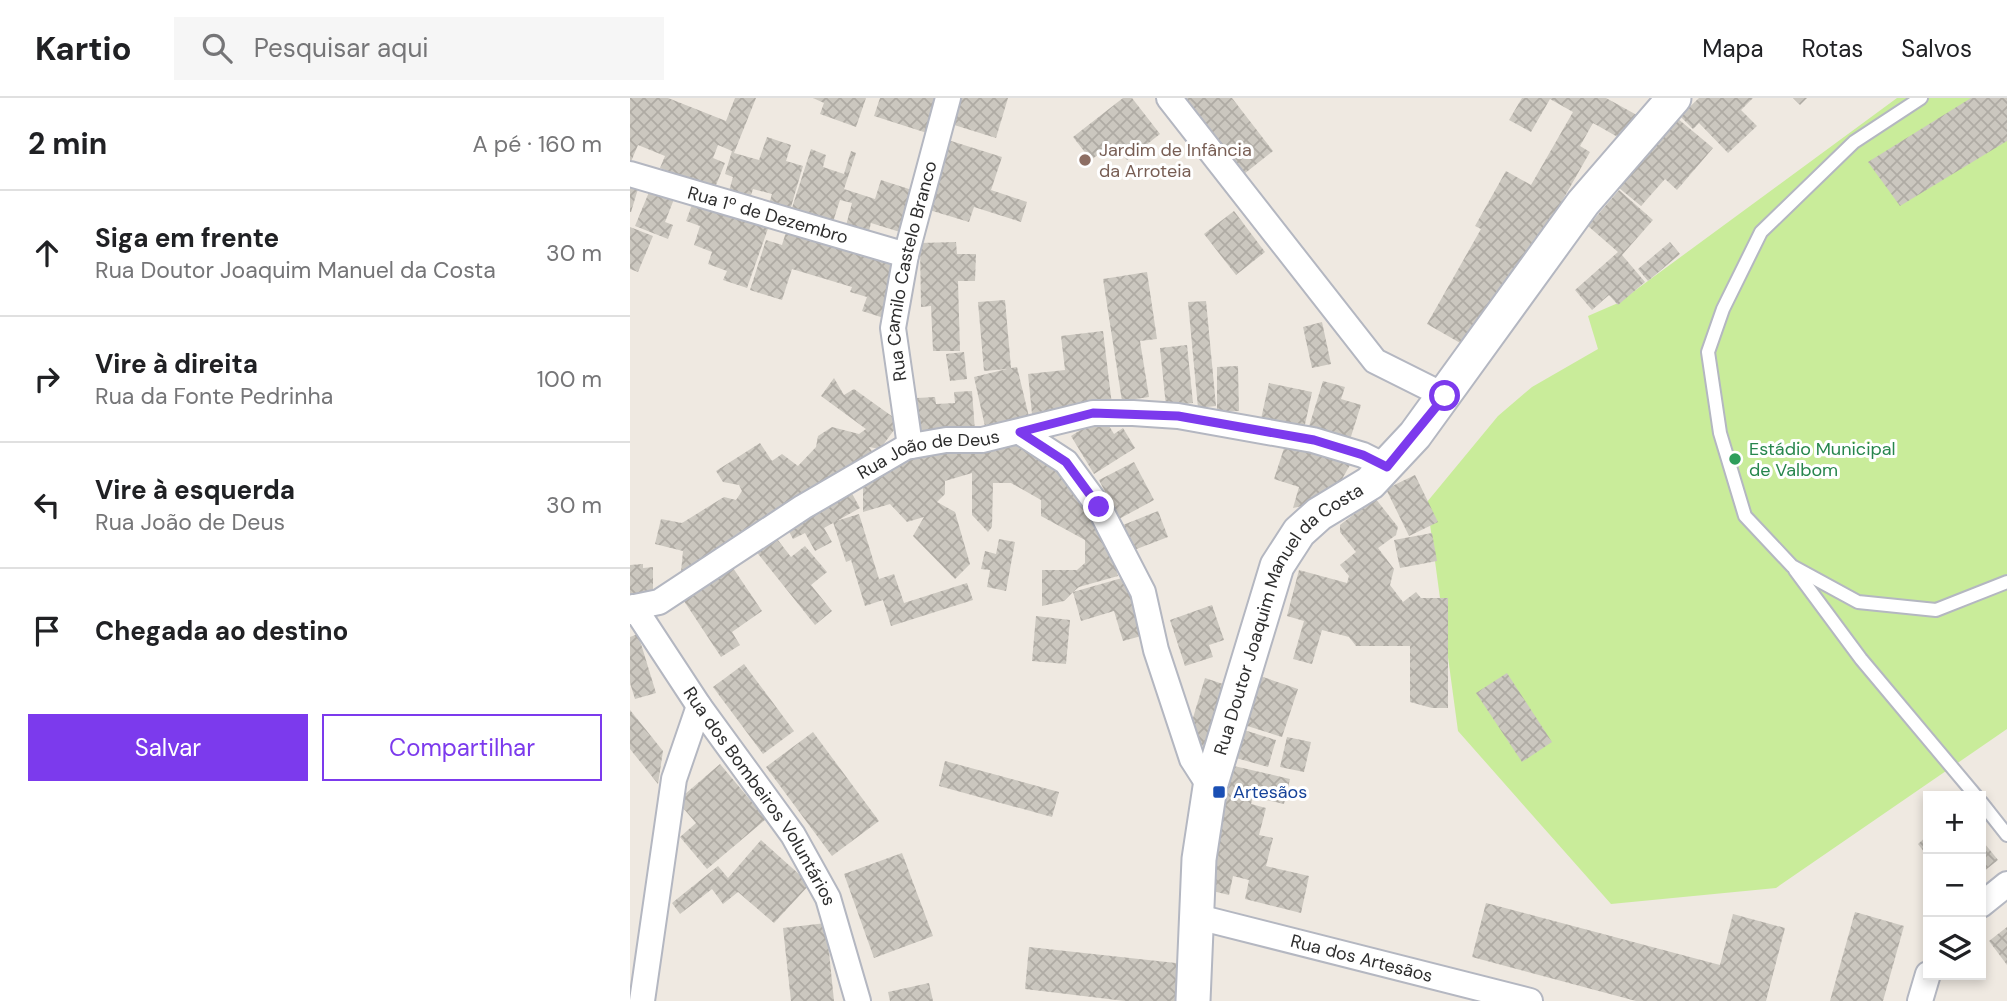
<!DOCTYPE html>
<html lang="pt">
<head>
<meta charset="utf-8">
<style>
  :root { --surface:#fff; --page:#f6f6f6; --text:#202124; --muted:#757577; --line:#e0e0e0; --accent:#7c3aed }
  body { margin:0; font-family:"DM Sans",sans-serif; background:var(--page); color:var(--text) }
  .controls { position:absolute; right:21px; bottom:21px; display:grid; overflow:hidden; border-radius:0px; box-shadow:0 4px 10px #0003 }
  .controls button { width:63px; height:63px; display:grid; place-items:center; padding:0; border:0; border-bottom:2px solid var(--line); background:var(--surface); color:var(--text); font:35px sans-serif }
  .stop { position:absolute; width:21px; height:21px; margin:-16px; border:5px solid #7c3aed; border-radius:50%; background:#fff }
  .stop.end { background:#7c3aed; border-color:#fff; box-shadow:0 2px 7px #0008 }
  .list { margin:0; padding:0; list-style:none }
  h2 { display:flex; justify-content:space-between; align-items:center; height:91px; margin:0; padding:0 28px; font-size:30px }
  h2 small { font-size:23px; font-weight:400; color:var(--muted) }
  .list li { display:grid; grid-template-columns:46px 1fr auto; gap:21px; align-items:center; box-sizing:border-box; height:126px; padding:0 28px; border-top:2px solid var(--line) }
  .list b { display:block; font-size:26px; white-space:nowrap }
  .list p { margin:0; font-size:23px; white-space:nowrap; color:var(--muted) }
  .list em { font-size:23px; font-style:normal; color:var(--muted) }
  .actions { display:flex; gap:14px; padding:21px 28px }
  .actions a { flex:1; padding:16px 0; border:2px solid var(--accent); border-radius:0px; text-align:center; font-size:24px; color:var(--accent) }
  .actions .main { background:var(--accent); color:#fff }
  .icon { flex:none; width:38px; height:38px; fill:none; stroke:currentColor; stroke-width:2; stroke-linecap:round; stroke-linejoin:round }
  .map { position:relative; flex:none; width:1377px; height:903px; overflow:hidden }
  header { display:flex; align-items:center; gap:42px; box-sizing:border-box; height:98px; padding:0 35px; background:var(--surface); border-bottom:2px solid var(--line) }
  header strong { font-size:33px }
  nav { display:flex; gap:38px; margin-inline-start:auto; font-size:24px }
  .search { width:490px; height:63px; background:var(--page); display:flex; align-items:center; gap:18px; box-sizing:border-box; padding:0 24px; border-radius:0px; color:var(--muted); font-size:26px }
  main { display:flex }
  aside { flex:1; background:var(--surface) }
  .map>svg:first-child { display:block }
</style>
</head>
<body>
<header>
<strong>Kartio</strong>
<div class="search"><svg class="icon" aria-label="search" viewBox="0 0 24 24"><circle cx="10" cy="10" r="6"/><path d="M15 15l6 6"/></svg>Pesquisar aqui</div>
<nav><a>Mapa</a><a>Rotas</a><a>Salvos</a></nav>
</header>
<main>
<aside>
<h2>2 min<small>A pé · 160 m</small></h2>
<ul class="list">
<li><svg class="icon" aria-label="ahead" viewBox="0 0 24 24"><path d="M12 20V5M6 11l6-6 6 6"/></svg><div><b>Siga em frente</b><p>Rua Doutor Joaquim Manuel da Costa</p></div><em>30 m</em></li>
<li><svg class="icon" aria-label="right" viewBox="0 0 24 24"><path d="M7 20v-9h11M14 6l5 5-5 5"/></svg><div><b>Vire à direita</b><p>Rua da Fonte Pedrinha</p></div><em>100 m</em></li>
<li><svg class="icon" aria-label="left" viewBox="0 0 24 24"><path d="M17 20v-9H6M10 6l-5 5 5 5"/></svg><div><b>Vire à esquerda</b><p>Rua João de Deus</p></div><em>30 m</em></li>
<li><svg class="icon" aria-label="arrive" viewBox="0 0 24 24"><path d="M6 21V4h12l-3 4 3 4H6"/></svg><div><b>Chegada ao destino</b></div></li>
</ul>
<div class="actions"><a class="main">Salvar</a><a>Compartilhar</a></div>
</aside>
<div class="map">
<svg width="1377" height="903" viewBox="0 0 1377 903">
  <defs>
    <pattern id="building-cross-hatch" width="8" height="8" patternUnits="userSpaceOnUse" patternTransform="scale(1.75)"><rect width="8" height="8" fill="#cbc7bf"/><path d="M0 0l8 8M0 8l8-8" fill="none" stroke="#afaba4"/></pattern>
  </defs>
  <rect width="100%" height="100%" fill="#efe9e1"/>
  <polygon fill="#c9ec9a" points="1267,0 1377,0 1377,631 1146,790 981,806 828,633 797,404 868,318 902,289 968,251 958,218 988,205"/>
  <g fill="url(#building-cross-hatch)">
    <polygon points="0,0 38,0 96,23 105,0 126,0 104,55 129,62 137,39 161,47 156,63 173,68 158,119 137,113 142,96 123,91 118,107 97,100 103,79 95,76 102,53 88,47 83,60 95,65 82,97 63,83 30,70 35,58 8,47 0,66"/>
    <polygon points="183,0 236,0 226,29 190,16 194,5"/>
    <polygon points="250,0 307,0 297,35 244,18"/>
    <polygon points="329,0 378,0 366,40 321,26"/>
    <polygon points="493,0 502,0 530,36 497,62 483,45 461,62 443,39"/>
    <polygon points="549,0 602,0 643,53 614,76"/>
    <polygon points="892,0 976,0 1014,21 1000,46 963,25 950,48 960,54 846,254 797,226 851,131 845,128 876,73 901,87 943,14 920,1 901,34 879,22"/>
    <polygon points="1069,0 1123,0 1111,12 1127,28 1098,55 1069,25 1063,31 1050,18"/>
    <polygon points="1163,0 1177,0 1170,7"/>
    <polygon points="1341,0 1377,0 1377,43 1270,108 1238,64"/>
    <polygon points="1047,20 1083,50 1047,92 1035,81 1011,108 989,90"/>
    <polygon points="318,42 372,59 361,92 397,104 391,124 344,109 339,124 296,111"/>
    <polygon points="181,51 196,57 193,69 214,76 221,53 226,55 214,91 245,101 251,82 282,92 270,134 241,125 237,141 214,135 222,105 210,102 202,127 161,113"/>
    <polygon points="0,77 11,81 1,114 0,114"/>
    <polygon points="24,82 48,91 35,124 43,127 38,141 5,128"/>
    <polygon points="989,92 1023,122 992,157 1015,184 988,207 979,197 962,212 945,192 988,154 958,128"/>
    <polygon points="66,96 141,122 117,190 93,182 97,173 78,166 82,154 64,147 70,128 56,123"/>
    <polygon points="604,113 635,154 606,177 574,136"/>
    <polygon points="159,124 275,161 257,221 232,213 237,199 220,194 222,189 162,171 152,202 120,192 136,142 152,147"/>
    <polygon points="0,129 23,138 8,174 0,171"/>
    <polygon points="326,144 327,156 346,156 345,183 328,183 330,253 303,253 301,208 291,209 290,145"/>
    <polygon points="1040,144 1050,156 1018,183 1008,171"/>
    <polygon points="517,174 527,241 510,243 519,299 492,303 473,181"/>
    <polygon points="375,202 381,270 387,269 400,323 356,333 344,279 377,271 354,273 348,204"/>
    <polygon points="576,203 586,308 568,310 558,204"/>
    <polygon points="692,224 701,266 682,270 673,229"/>
    <polygon points="473,233 482,307 402,316 398,276 435,272 431,238"/>
    <polygon points="557,247 563,305 536,308 530,250"/>
    <polygon points="334,254 337,281 320,283 316,256"/>
    <polygon points="608,268 609,313 587,314 587,269"/>
    <polygon points="204,280 214,297 224,291 270,324 250,351 239,349 246,359 50,484 53,453 25,446 31,421 52,425 94,399 106,402 112,393 109,387 93,384 86,373 130,345 142,363 152,356 168,368 186,349 188,338 202,329 229,336 236,331 191,298"/>
    <polygon points="693,283 715,289 711,301 731,307 718,348 677,335"/>
    <polygon points="639,285 682,294 674,331 631,321"/>
    <polygon points="342,293 345,333 289,337 287,300 305,299 306,306 325,305 324,294"/>
    <polygon points="473,318 484,336 493,330 505,350 464,376 441,338"/>
    <polygon points="657,341 724,360 700,402 663,410 669,389 644,381"/>
    <polygon points="337,346 386,346 464,390 488,478 449,489 443,494 499,478 515,537 493,543 484,513 451,523 443,494 434,503 412,508 412,472 447,472 455,465 455,442 411,418 411,402 381,385 363,385 362,429 358,434 342,417 342,375 315,383 315,396 307,404 325,414 340,466 325,481 283,438 294,419 277,424 260,406 233,414 233,375"/>
    <polygon points="504,364 524,402 489,421 469,382"/>
    <polygon points="785,377 808,424 779,438 756,391"/>
    <polygon points="219,390 230,410 194,430 202,444 185,453 175,435 163,441 155,426"/>
    <polygon points="745,400 768,429 766,437 748,450 764,471 760,487 773,504 786,494 791,500 818,500 818,610 802,610 780,604 780,548 726,548 719,539 692,532 682,566 663,561 674,523 657,518 669,472 717,485 719,478 710,467 726,454 710,434 710,427"/>
    <polygon points="528,413 538,439 504,452 493,427"/>
    <polygon points="229,416 249,481 264,476 274,505 337,485 343,502 261,528 253,502 235,508 221,462 216,464 203,424"/>
    <polygon points="802,435 807,463 770,470 764,442"/>
    <polygon points="144,437 161,459 175,448 197,474 181,487 202,513 185,527 125,452"/>
    <polygon points="369,441 385,444 376,493 357,489 360,472 351,471 355,453 366,456"/>
    <polygon points="13,466 13,470 23,469 23,496 0,497 0,467"/>
    <polygon points="101,467 132,513 102,534 110,547 91,559 52,500"/>
    <polygon points="582,507 594,542 579,547 583,559 555,568 540,522"/>
    <polygon points="406,518 440,522 436,566 402,563"/>
    <polygon points="8,536 26,595 5,601 0,585 0,539"/>
    <polygon points="114,566 164,633 133,656 83,589"/>
    <polygon points="877,575 922,644 892,664 846,595"/>
    <polygon points="630,578 668,591 652,639 614,627"/>
    <polygon points="575,580 602,589 584,651 556,643"/>
    <polygon points="0,612 33,653 28,686 0,651"/>
    <polygon points="614,632 646,642 638,669 606,660"/>
    <polygon points="183,634 249,723 202,758 136,669"/>
    <polygon points="657,639 681,644 674,674 650,669"/>
    <polygon points="315,663 429,694 422,719 309,688"/>
    <polygon points="90,666 136,721 77,771 50,739 66,725 47,703"/>
    <polygon points="604,668 660,681 654,706 623,699 621,706 636,710 629,737 643,740 636,768 679,778 671,815 615,801 619,782 603,778 599,797 574,791"/>
    <polygon points="1298,737 1298,759 1288,746"/>
    <polygon points="131,742 180,786 144,825 108,794 93,806 82,791 50,816 42,805 88,768 98,780"/>
    <polygon points="1355,746 1368,762 1353,774 1351,749"/>
    <polygon points="272,755 303,838 244,860 214,776"/>
    <polygon points="856,805 1090,867 1103,816 1155,830 1136,903 1006,903 842,859"/>
    <polygon points="1225,814 1274,828 1253,903 1200,903"/>
    <polygon points="196,825 204,903 161,903 153,830"/>
    <polygon points="1377,829 1377,867 1359,843"/>
    <polygon points="399,849 555,866 551,903 495,903 395,891"/>
    <polygon points="299,885 303,903 260,903 258,894"/>
  </g>
  <g fill="none" stroke-linecap="round" stroke-linejoin="round">
    <g stroke="#b4b7c1" stroke-width="16">
      <g id="lane">
        <polyline points="1291,0 1224,44 1131,134 1093,211 1078,254 1090,335 1115,418 1162,468 1228,504 1306,512 1377,484"/>
        <polyline points="1165,472 1231,561 1346,698"/>
        <polyline points="1351,704 1377,737"/>
      </g>
    </g>
    <g stroke="#b4b7c1" stroke-width="28">
      <g id="street">
        <polyline points="539,0 745,263 815,298"/>
        <polyline points="0,76 276,157"/>
        <polyline points="390,334 436,364 469,409 513,494 526,552 562,661 580,689"/>
        <path id="s1" d="M280,348L263,230L276,157L318,0"/>
        <path id="s2" d="M0,510L29,504L173,409L276,349L316,342H352L463,315H503L548,318L683,342L733,357L757,369"/>
        <path id="s3" d="M0,514L4,509L69,608L163,737L198,800L228,903"/>
        <polyline points="1351,807 1377,786"/>
        <path id="s4" d="M564,818L900,903"/>
        <polyline points="12,903 44,681 69,608"/>
        <polyline points="1290,903 1298,876"/>
      </g>
    </g>
    <g stroke="#b4b7c1" stroke-width="37">
      <g id="secondary">
        <path id="s5" d="M563,903L569,761L580,689L647,468L669,434L689,416L740,385L785,337L953,105L1044,0"/>
      </g>
    </g>
    <use href="#lane" stroke="#fff" stroke-width="12"/>
    <use href="#street" stroke="#fff" stroke-width="24"/>
    <use href="#secondary" stroke="#fff" stroke-width="33"/>
  </g>
  <g fill="none" stroke-linecap="round" stroke-linejoin="round">
    <polyline stroke="#7c3aed" stroke-width="9" points="469,409 436,364 390,334 463,315 548,318 684,342 733,357 757,369 815,298"/>
  </g>
  <circle fill="#8d6e63" stroke="#fff" stroke-width="2.5" cx="455" cy="62" r="7"/>
  <circle fill="#2e9e5b" stroke="#fff" stroke-width="2.5" cx="1105" cy="361" r="7"/>
  <rect fill="#1a4fb4" stroke="#fff" stroke-width="2.5" x="582" y="687" width="14" height="14" rx="3.5"/>
  <g text-anchor="middle" stroke-width="6" stroke-linejoin="round" paint-order="stroke">
    <g font-size="18" fill="#785e54" stroke="#fff" text-anchor="start">
      <text x="469" y="58">Jardim de Infância<tspan x="469" dy="21">da Arroteia</tspan></text>
    </g>
    <g font-size="18" fill="#2e2e2e" stroke="#fff">
      <text transform="translate(138 117) rotate(16)" y="6">Rua 1º de Dezembro</text>
      <text dy="6" stroke="none"><textPath href="#s1" startOffset="178">Rua Camilo Castelo Branco</textPath></text>
      <text dy="6" stroke="none"><textPath href="#s2" startOffset="341">Rua João de Deus</textPath></text>
      <text dy="6" stroke="none"><textPath href="#s5" startOffset="406">Rua Doutor Joaquim Manuel da Costa</textPath></text>
      <text dy="6" stroke="none"><textPath href="#s3" startOffset="234">Rua dos Bombeiros Voluntários</textPath></text>
      <text dy="6" stroke="none"><textPath href="#s4" startOffset="173">Rua dos Artesãos</textPath></text>
    </g>
    <g font-size="18" fill="#27864d" stroke="#fff" text-anchor="start">
      <text x="1119" y="357">Estádio Municipal<tspan x="1119" dy="21">de Valbom</tspan></text>
    </g>
    <g font-size="18" fill="#164399" stroke="#fff" text-anchor="start">
      <text x="603" y="700">Artesãos</text>
    </g>
  </g>
</svg>
<div class="controls">
<button>+</button>
<button>−</button>
<button><svg class="icon" aria-label="layers" viewBox="0 0 24 24"><path d="M12 4l9 5-9 5-9-5zM3 14l9 5 9-5"/></svg></button>
</div>
<div class="stop" style="left:815px;top:298px"></div>
<div class="stop end" style="left:469px;top:409px"></div>
</div>
</main>
</body>
</html>
